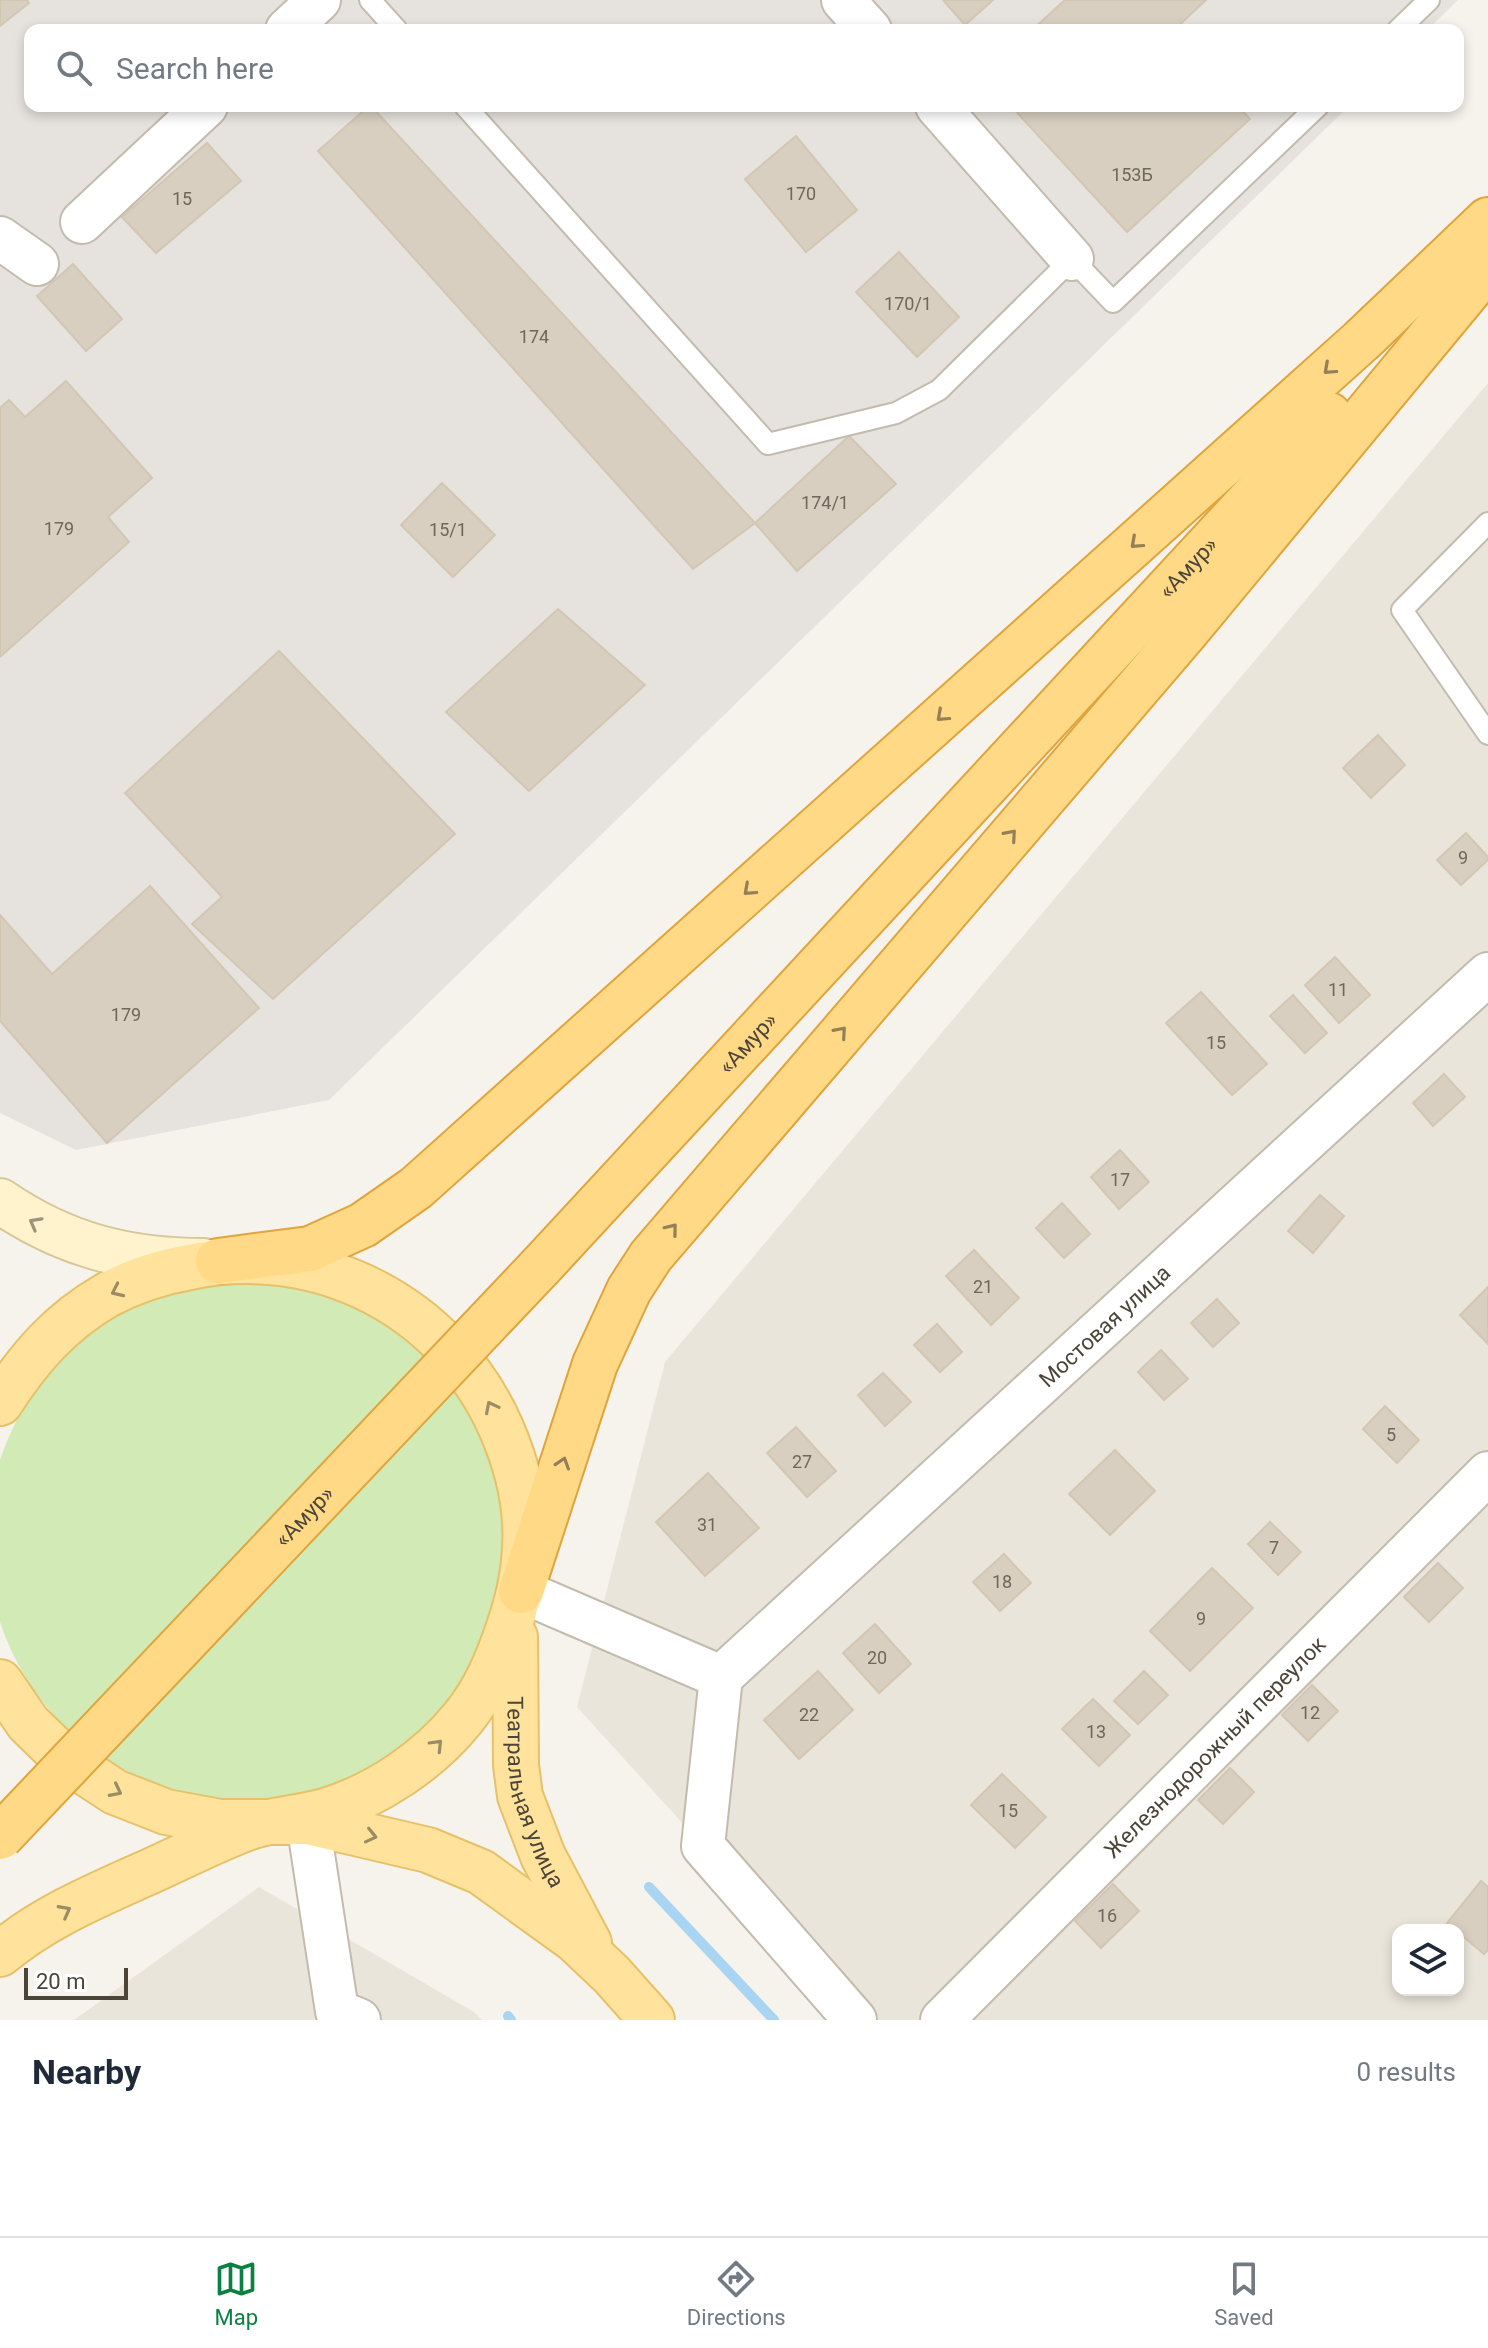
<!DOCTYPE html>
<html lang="en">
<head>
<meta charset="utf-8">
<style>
  :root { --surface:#fff; --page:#f6f6f7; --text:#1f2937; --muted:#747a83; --line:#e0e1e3; --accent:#0b8043 }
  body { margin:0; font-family:Roboto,sans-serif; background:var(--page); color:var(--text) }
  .controls { position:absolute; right:24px; bottom:24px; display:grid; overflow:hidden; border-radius:16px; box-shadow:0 4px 12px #0003 }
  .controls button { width:72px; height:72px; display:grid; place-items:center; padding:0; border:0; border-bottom:2px solid var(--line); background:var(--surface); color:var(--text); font:40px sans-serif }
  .scale { position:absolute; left:24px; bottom:20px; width:104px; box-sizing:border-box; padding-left:8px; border:4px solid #4b4439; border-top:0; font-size:22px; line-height:28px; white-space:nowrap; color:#4b4439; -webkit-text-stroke:6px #fff; paint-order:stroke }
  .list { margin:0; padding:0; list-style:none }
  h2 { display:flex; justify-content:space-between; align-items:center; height:104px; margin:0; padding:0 32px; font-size:34px }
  h2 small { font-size:26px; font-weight:400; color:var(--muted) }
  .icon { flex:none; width:44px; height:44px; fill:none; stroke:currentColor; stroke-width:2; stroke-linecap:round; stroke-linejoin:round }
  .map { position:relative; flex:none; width:1488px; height:2020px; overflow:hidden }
  .search { position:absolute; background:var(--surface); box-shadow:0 4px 12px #0003; left:24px; right:24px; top:24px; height:88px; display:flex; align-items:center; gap:20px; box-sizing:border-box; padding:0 28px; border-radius:16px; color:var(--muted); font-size:30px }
  .sheet { height:216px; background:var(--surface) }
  nav { display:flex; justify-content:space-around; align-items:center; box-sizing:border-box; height:112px; border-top:2px solid var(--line); background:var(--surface); font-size:22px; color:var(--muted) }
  nav a { display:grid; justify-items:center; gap:4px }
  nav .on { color:var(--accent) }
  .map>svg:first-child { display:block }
</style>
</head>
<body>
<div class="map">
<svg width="1488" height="2020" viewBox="0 0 1488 2020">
  <rect width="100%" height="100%" fill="#f6f3ec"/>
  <g fill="#eae5da" fill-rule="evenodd">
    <path d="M1488,383V2020H861L577,1707L665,1362ZM1398,1930H1458V1990H1398Z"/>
    <polygon points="259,1887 474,2012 482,2020 74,2020"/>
  </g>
  <polygon fill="#e6e2dd" points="0,0 1458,0 1427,30 30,30 30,106 1349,106 329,1100 76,1150 0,1113"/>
  <circle fill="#d2eab5" cx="246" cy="1541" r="259"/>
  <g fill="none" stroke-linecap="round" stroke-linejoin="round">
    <g stroke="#a9d4f2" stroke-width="10">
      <polyline points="649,1887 774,2020"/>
      <polyline points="508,2016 511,2020"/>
    </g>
  </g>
  <g fill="#d8cfc1" stroke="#d3c7b4" stroke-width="2">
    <polygon points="0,0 27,0 29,3 0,26"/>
    <polygon points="943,0 993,0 965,25"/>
    <polygon points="1065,0 1206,0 1174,30 1032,30"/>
    <polygon points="369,106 371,106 755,523 693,569 318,151"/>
    <polygon points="1011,106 1238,106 1250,119 1127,232"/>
    <polygon points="796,136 857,210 806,252 745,179"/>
    <polygon points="207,143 241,181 156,253 122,217"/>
    <polygon points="899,252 959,317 917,357 856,292"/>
    <polygon points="73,264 122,319 86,351 37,296"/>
    <polygon points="66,381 152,478 108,517 129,542 0,657 0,408 9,400 25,417"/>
    <polygon points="849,436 896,484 797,571 755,523"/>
    <polygon points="442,483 495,535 453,577 401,525"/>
    <polygon points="558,609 645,685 529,791 446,712"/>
    <polygon points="279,651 455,834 273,999 192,924 222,897 125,793"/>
    <polygon points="1378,735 1405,765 1371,798 1343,768"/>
    <polygon points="1466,833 1488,857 1488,860 1461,885 1437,860"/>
    <polygon points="150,886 259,1008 107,1143 0,1021 0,915 52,974"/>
    <polygon points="1335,957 1370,995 1339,1023 1305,985"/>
    <polygon points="1201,992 1267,1064 1232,1095 1166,1023"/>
    <polygon points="1293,995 1327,1033 1305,1053 1270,1016"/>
    <polygon points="1444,1074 1465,1097 1433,1126 1413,1103"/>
    <polygon points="1120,1150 1149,1182 1119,1209 1091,1177"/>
    <polygon points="1320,1195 1344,1216 1313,1253 1288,1231"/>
    <polygon points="1062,1203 1090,1234 1064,1258 1036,1228"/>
    <polygon points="974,1250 1019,1298 991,1325 946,1276"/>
    <polygon points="1488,1287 1488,1344 1460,1315"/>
    <polygon points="1217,1299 1239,1323 1213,1347 1191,1323"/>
    <polygon points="937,1324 962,1352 940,1372 914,1345"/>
    <polygon points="1161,1350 1188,1379 1164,1400 1138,1372"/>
    <polygon points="883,1373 911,1402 885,1426 858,1395"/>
    <polygon points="1385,1406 1419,1440 1397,1463 1363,1429"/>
    <polygon points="796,1427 836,1471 807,1497 767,1453"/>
    <polygon points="1115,1450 1155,1491 1110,1535 1069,1494"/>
    <polygon points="708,1473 759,1528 705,1576 656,1522"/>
    <polygon points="1270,1522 1301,1552 1278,1575 1248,1544"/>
    <polygon points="1004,1554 1031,1583 1000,1611 973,1582"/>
    <polygon points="1438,1563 1463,1588 1429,1622 1404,1597"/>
    <polygon points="1212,1568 1253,1608 1190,1671 1150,1631"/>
    <polygon points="875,1624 911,1664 879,1693 843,1653"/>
    <polygon points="818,1671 853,1710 799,1759 764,1720"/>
    <polygon points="1144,1671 1168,1695 1138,1724 1114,1701"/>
    <polygon points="1312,1685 1338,1711 1308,1741 1282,1715"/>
    <polygon points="1093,1699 1130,1735 1099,1766 1062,1729"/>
    <polygon points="1230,1768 1254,1792 1223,1824 1198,1800"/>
    <polygon points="1002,1774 1046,1817 1015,1848 971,1805"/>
    <polygon points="1481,1881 1488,1887 1488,1950 1484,1954 1447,1923"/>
    <polygon points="1113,1884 1139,1911 1101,1948 1075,1921"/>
  </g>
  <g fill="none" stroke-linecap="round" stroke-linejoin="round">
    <g stroke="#c2bbae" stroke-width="24">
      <g id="service">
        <polyline points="370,0 397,30"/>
        <polyline points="1398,30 1429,0"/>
        <polyline points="465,106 768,444 896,413 939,390 1072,259 1113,302 1318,106"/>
        <polyline points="1488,523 1402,610 1488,734"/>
      </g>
    </g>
    <g stroke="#c2bbae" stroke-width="46">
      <g id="minor">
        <polyline points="843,0 870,30"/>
        <polyline points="287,30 319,0"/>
        <polyline points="937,106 1072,259"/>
        <polyline points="82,222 206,106"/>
        <polyline points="0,238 37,264"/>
        <polyline points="521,1591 721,1677 703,1846 855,2020"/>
        <path id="s1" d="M721,1677L1488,974"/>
        <polyline points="308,1822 337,2011 359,2020"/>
        <path id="s2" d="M942,2020L1488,1473"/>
      </g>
    </g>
    <g stroke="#d6c79b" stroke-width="48">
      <path id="secondary" d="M0,1201C64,1245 127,1261 204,1261"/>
    </g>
    <g stroke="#e6c16a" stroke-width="48">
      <g id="primary">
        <path d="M0,1403C29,1358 60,1322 107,1295C133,1281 161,1272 190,1267C319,1240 448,1307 501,1428C531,1496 533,1557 509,1627C498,1660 485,1691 463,1718C429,1760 378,1795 325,1811C300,1818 272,1819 247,1828C215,1840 184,1856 153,1870C100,1894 45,1916 0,1954"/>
        <path id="s3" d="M515,1637L516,1765L520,1796L543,1856L589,1943"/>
        <polyline points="0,1682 28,1723 66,1760 115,1792 166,1812 220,1822 308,1822 428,1850 481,1872 575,1940 612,1975 652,2020"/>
      </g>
    </g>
    <g stroke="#e0a43c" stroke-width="48">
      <g id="trunk">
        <polyline points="218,1261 310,1249 363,1225 416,1188 1361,341 1488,220"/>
        <path id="s4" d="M541,1266L1329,415"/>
        <polyline points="521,1591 595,1364 629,1290 651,1256 1185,633 1488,267"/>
      </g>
    </g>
    <use href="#service" stroke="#fff" stroke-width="20"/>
    <use href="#minor" stroke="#fff" stroke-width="42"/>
    <use href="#secondary" stroke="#fff3cd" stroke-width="44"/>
    <use href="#primary" stroke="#ffe39c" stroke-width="44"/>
    <use href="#trunk" stroke="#ffd985" stroke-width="44"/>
    <g stroke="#e0a43c" stroke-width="48" stroke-linecap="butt">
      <g id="trunk-bridge">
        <path id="s5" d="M0,1837L541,1266"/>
      </g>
    </g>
    <use href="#trunk-bridge" stroke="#ffd985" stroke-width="44"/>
  </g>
  <defs><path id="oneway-chevron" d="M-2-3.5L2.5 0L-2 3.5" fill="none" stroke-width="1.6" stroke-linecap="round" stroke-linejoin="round" transform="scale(2)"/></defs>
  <g stroke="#938057">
    <use href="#oneway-chevron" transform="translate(1329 369) rotate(138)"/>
    <use href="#oneway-chevron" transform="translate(1136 543) rotate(138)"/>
    <use href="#oneway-chevron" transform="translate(942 716) rotate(138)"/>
    <use href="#oneway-chevron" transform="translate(1011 835) rotate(-49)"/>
    <use href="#oneway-chevron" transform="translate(749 890) rotate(138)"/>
    <use href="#oneway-chevron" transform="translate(841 1032) rotate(-49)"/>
    <use href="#oneway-chevron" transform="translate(672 1229) rotate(-51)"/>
    <use href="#oneway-chevron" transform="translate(563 1463) rotate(-72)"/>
  </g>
  <use stroke="#9c937c" href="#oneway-chevron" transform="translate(35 1223) rotate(-151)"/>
  <g stroke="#9c8c66">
    <use href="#oneway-chevron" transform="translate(117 1291) rotate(155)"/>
    <use href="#oneway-chevron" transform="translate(491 1407) rotate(-117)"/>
    <use href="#oneway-chevron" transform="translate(437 1745) rotate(-46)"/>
    <use href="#oneway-chevron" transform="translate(116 1791) rotate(27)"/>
    <use href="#oneway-chevron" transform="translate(371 1836) rotate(13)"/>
    <use href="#oneway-chevron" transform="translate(65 1911) rotate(-28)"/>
  </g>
  <g text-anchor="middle" stroke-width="8" stroke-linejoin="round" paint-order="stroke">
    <g font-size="18" fill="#6e675b">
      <text x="1132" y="181">153Б</text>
      <text x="801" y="200">170</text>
      <text x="182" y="205">15</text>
      <text x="908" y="310">170/1</text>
      <text x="534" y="343">174</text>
      <text x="825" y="509">174/1</text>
      <text x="59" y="535">179</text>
      <text x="448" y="536">15/1</text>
      <text x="1463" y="864">9</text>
      <text x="1338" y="996">11</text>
      <text x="126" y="1021">179</text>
      <text x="1216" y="1049">15</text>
      <text x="1120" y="1186">17</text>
      <text x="983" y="1293">21</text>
      <text x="1391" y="1441">5</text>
      <text x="802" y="1468">27</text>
      <text x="707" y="1531">31</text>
      <text x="1274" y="1554">7</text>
      <text x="1002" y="1588">18</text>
      <text x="1201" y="1625">9</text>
      <text x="877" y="1664">20</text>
      <text x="1310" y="1719">12</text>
      <text x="809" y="1721">22</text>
      <text x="1096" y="1738">13</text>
      <text x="1008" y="1817">15</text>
      <text x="1107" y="1922">16</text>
    </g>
    <g font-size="22" fill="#4b4439" stroke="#fff">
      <text dy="8" stroke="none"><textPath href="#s4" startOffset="952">«Амур»</textPath></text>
      <text dy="8" stroke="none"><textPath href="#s4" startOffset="304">«Амур»</textPath></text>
      <text dy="8" stroke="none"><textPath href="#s1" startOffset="520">Мостовая улица</textPath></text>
      <text dy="8" stroke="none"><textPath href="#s5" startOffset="442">«Амур»</textPath></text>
      <text dy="8" stroke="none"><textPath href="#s2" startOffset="386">Железнодорожный переулок</textPath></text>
      <text dy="8" stroke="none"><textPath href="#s3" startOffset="158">Театральная улица</textPath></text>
    </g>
  </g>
</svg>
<div class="controls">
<button><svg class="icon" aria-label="layers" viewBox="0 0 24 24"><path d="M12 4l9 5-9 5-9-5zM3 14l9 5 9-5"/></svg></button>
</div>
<div class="scale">20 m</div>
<div class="search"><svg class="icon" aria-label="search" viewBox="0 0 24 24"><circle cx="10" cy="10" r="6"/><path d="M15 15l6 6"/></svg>Search here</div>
</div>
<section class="sheet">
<h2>Nearby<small>0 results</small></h2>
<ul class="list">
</ul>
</section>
<nav>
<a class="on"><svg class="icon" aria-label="map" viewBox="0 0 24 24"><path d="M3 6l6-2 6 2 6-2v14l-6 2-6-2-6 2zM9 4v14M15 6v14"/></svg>Map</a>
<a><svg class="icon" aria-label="directions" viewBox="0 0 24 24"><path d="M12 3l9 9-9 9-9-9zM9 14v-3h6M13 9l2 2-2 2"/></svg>Directions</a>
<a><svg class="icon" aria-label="saved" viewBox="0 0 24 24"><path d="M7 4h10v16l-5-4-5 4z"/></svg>Saved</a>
</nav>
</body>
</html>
